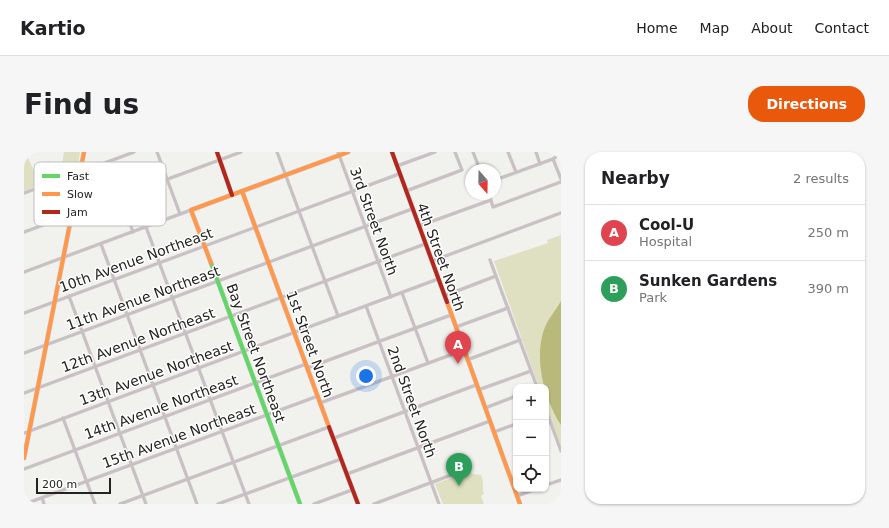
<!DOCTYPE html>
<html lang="en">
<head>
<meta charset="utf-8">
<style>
  :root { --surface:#fff; --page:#f6f6f6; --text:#202124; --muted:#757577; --line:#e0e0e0; --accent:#ea580c }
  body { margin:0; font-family:"DejaVu Sans",sans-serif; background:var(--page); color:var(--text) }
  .controls { position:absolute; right:12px; bottom:12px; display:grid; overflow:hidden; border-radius:8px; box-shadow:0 1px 3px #0004 }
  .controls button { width:36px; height:36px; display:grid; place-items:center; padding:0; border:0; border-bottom:1px solid var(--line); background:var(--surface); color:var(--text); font:20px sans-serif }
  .compass { position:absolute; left:441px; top:12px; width:36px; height:36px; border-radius:50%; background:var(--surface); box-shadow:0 1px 3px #0004; rotate:160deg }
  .scale { position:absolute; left:12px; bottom:10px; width:75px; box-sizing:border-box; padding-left:4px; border:2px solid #232321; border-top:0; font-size:11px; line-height:14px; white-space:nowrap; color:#232321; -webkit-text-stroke:3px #fff; paint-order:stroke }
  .you { position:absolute; left:342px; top:224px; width:14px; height:14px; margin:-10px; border:3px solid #fff; border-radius:50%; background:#1a73e8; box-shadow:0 0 0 6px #1a73e833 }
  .badge { display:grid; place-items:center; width:26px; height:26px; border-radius:50%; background:var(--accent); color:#fff; font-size:13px; font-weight:700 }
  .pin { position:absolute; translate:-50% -33px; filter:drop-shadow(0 1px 2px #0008) }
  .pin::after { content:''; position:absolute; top:21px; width:14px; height:12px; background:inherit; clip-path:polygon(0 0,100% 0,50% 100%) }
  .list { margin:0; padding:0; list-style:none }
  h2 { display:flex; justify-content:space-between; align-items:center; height:52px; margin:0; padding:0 16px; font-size:17px }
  h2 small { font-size:13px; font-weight:400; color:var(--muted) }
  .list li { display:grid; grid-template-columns:26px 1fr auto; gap:12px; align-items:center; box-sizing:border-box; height:56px; padding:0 16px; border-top:1px solid var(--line) }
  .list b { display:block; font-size:15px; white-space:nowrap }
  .list p { margin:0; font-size:13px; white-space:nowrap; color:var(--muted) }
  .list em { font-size:13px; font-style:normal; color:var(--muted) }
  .icon { flex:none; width:22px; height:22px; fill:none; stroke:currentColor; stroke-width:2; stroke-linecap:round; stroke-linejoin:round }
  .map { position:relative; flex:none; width:537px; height:352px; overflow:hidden; border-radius:16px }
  header { display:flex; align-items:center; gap:24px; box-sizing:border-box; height:56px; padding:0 20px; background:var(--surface); border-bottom:1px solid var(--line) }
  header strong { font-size:19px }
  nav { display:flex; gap:22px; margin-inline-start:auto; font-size:14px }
  .intro { display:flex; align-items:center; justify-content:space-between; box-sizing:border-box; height:96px; padding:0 24px }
  h1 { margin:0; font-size:28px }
  .button { padding:10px 18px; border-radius:16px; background:var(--accent); color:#fff; font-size:14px; font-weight:700 }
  main { display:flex; gap:24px; padding:0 24px }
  aside { flex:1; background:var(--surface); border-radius:16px; box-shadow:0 1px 3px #0004 }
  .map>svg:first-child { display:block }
</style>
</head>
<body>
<header>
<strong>Kartio</strong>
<nav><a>Home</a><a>Map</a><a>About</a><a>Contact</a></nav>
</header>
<div class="intro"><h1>Find us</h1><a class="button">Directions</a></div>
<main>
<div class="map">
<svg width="537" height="352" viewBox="0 0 537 352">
  <rect width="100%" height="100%" fill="#f1f1ed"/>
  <g fill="#dfe0c1">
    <polygon points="40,0 56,0 53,19 36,25"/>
    <polygon points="4,6 16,33 0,39 0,8"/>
    <polygon points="537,83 537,296 522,255 522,235 515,235 470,109 524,91 523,88"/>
    <path d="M446,319L448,322L457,323C460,329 458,335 460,342L457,344L460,352H419L411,332Z"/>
  </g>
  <path fill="#b9b97c" d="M537,149V273C520,247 509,205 521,175C524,167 532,158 537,149Z"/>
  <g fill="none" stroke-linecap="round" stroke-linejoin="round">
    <g stroke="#cfcfcd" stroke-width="3.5">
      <g id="street">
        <polyline points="133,0 156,62"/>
        <polyline points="253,0 314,164"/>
        <polyline points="314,0 367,145"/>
        <polyline points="449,0 456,18"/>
        <polyline points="484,0 492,20"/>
        <polyline points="512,0 516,12"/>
        <polyline points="529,7 537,27"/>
        <polyline points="83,10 109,80"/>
        <polyline points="373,14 411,0"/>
        <polyline points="471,28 529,7 537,1"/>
        <polyline points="382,39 438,18 431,0"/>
        <polyline points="0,41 110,0"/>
        <polyline points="465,42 469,55 537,30"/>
        <polyline points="395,74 467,48"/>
        <polyline points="122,75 225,352"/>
        <polyline points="0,80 217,0"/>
        <polyline points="77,92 173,352"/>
        <polyline points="466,108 513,235"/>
        <polyline points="408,109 537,61"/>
        <polyline points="0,120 167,58"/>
        <polyline points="378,141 404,211"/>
        <polyline points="45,144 122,352"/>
        <polyline points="420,144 472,124"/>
        <polyline points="342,154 415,352"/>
        <polyline points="0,161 375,22"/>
        <polyline points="432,175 484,156"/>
        <polyline points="0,201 388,57"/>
        <polyline points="443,208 496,188"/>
        <polyline points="283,216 427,163"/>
        <polyline points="454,238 507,219"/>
        <polyline points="0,241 401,92"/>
        <polyline points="296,251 440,198"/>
        <polyline points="461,256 492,244"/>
        <polyline points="522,258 537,299"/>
        <polyline points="39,266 71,352"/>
        <polyline points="470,280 492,272"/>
        <polyline points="0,281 414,127"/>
        <polyline points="310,286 452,233"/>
        <polyline points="0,317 282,212"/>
        <polyline points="323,322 466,269"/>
        <polyline points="522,333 537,328"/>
        <polyline points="493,344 512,337"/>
        <polyline points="18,346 20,352"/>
        <polyline points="1,352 294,244"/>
        <polyline points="96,352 305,275"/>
        <polyline points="194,352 317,307"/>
        <polyline points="290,352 328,338"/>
        <polyline points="350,352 438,319"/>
      </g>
    </g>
    <g stroke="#cfcfcd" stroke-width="5">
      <polyline id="fast" points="187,111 276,352"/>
    </g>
    <g stroke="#cfcfcd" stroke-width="5">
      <g id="slow">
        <polyline points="218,39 305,275"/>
        <polyline points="187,111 167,58 324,0"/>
        <polyline points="423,150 496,352"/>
        <polyline points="0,306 60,0"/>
      </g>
    </g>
    <g stroke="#cfcfcd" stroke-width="5">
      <g id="jam">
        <polyline points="193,0 208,43"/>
        <polyline points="368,0 423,150"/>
        <polyline points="305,275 334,352"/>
      </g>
    </g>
    <use href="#street" stroke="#c9bfc5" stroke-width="2.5"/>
    <use href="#fast" stroke="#63d668" stroke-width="4"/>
    <use href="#slow" stroke="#ff974d" stroke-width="4"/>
    <use href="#jam" stroke="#b3261e" stroke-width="4"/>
  </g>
  <g text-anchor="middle" stroke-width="3" stroke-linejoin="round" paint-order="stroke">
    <g font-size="14" fill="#232321" stroke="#fff">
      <text transform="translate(350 69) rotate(70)" y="5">3rd Street North</text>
      <text transform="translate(417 105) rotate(70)" y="5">4th Street North</text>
      <text transform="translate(112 108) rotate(-20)" y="5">10th Avenue Northeast</text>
      <text transform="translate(119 146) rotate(-20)" y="5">11th Avenue Northeast</text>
      <text transform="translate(114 188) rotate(-20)" y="5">12th Avenue Northeast</text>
      <text transform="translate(286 192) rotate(70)" y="5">1st Street North</text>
      <text transform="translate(232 201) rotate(70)" y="5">Bay Street Northeast</text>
      <text transform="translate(132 221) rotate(-20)" y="5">13th Avenue Northeast</text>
      <text transform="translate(388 250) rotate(70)" y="5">2nd Street North</text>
      <text transform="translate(137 255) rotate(-20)" y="5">14th Avenue Northeast</text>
      <text transform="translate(155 284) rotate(-20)" y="5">15th Avenue Northeast</text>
    </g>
  </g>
  <rect x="10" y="10" width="132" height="64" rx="6" fill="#fff" stroke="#bdbdbc" stroke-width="1"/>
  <rect x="18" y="22" width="18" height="4" fill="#63d668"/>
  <rect x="18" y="40" width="18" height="4" fill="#ff974d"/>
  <rect x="18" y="58" width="18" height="4" fill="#b3261e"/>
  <g font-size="11" fill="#232321">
    <text x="43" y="28">Fast</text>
    <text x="43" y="46">Slow</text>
    <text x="43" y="64">Jam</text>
  </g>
</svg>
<div class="controls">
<button>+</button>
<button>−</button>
<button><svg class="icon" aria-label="locate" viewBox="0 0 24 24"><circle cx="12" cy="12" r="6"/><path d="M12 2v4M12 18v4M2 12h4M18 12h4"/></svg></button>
</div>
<svg class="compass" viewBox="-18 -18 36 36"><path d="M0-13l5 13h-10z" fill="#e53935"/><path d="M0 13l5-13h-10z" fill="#757577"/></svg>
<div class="scale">200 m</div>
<div class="you"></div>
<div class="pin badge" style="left:434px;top:212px;background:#e0444e">A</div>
<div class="pin badge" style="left:435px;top:334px;background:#2e9e5b">B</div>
</div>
<aside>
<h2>Nearby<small>2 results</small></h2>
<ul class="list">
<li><span class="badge" style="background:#e0444e">A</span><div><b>Cool-U</b><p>Hospital</p></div><em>250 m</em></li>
<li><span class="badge" style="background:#2e9e5b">B</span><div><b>Sunken Gardens</b><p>Park</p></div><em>390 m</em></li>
</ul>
</aside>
</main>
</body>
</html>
